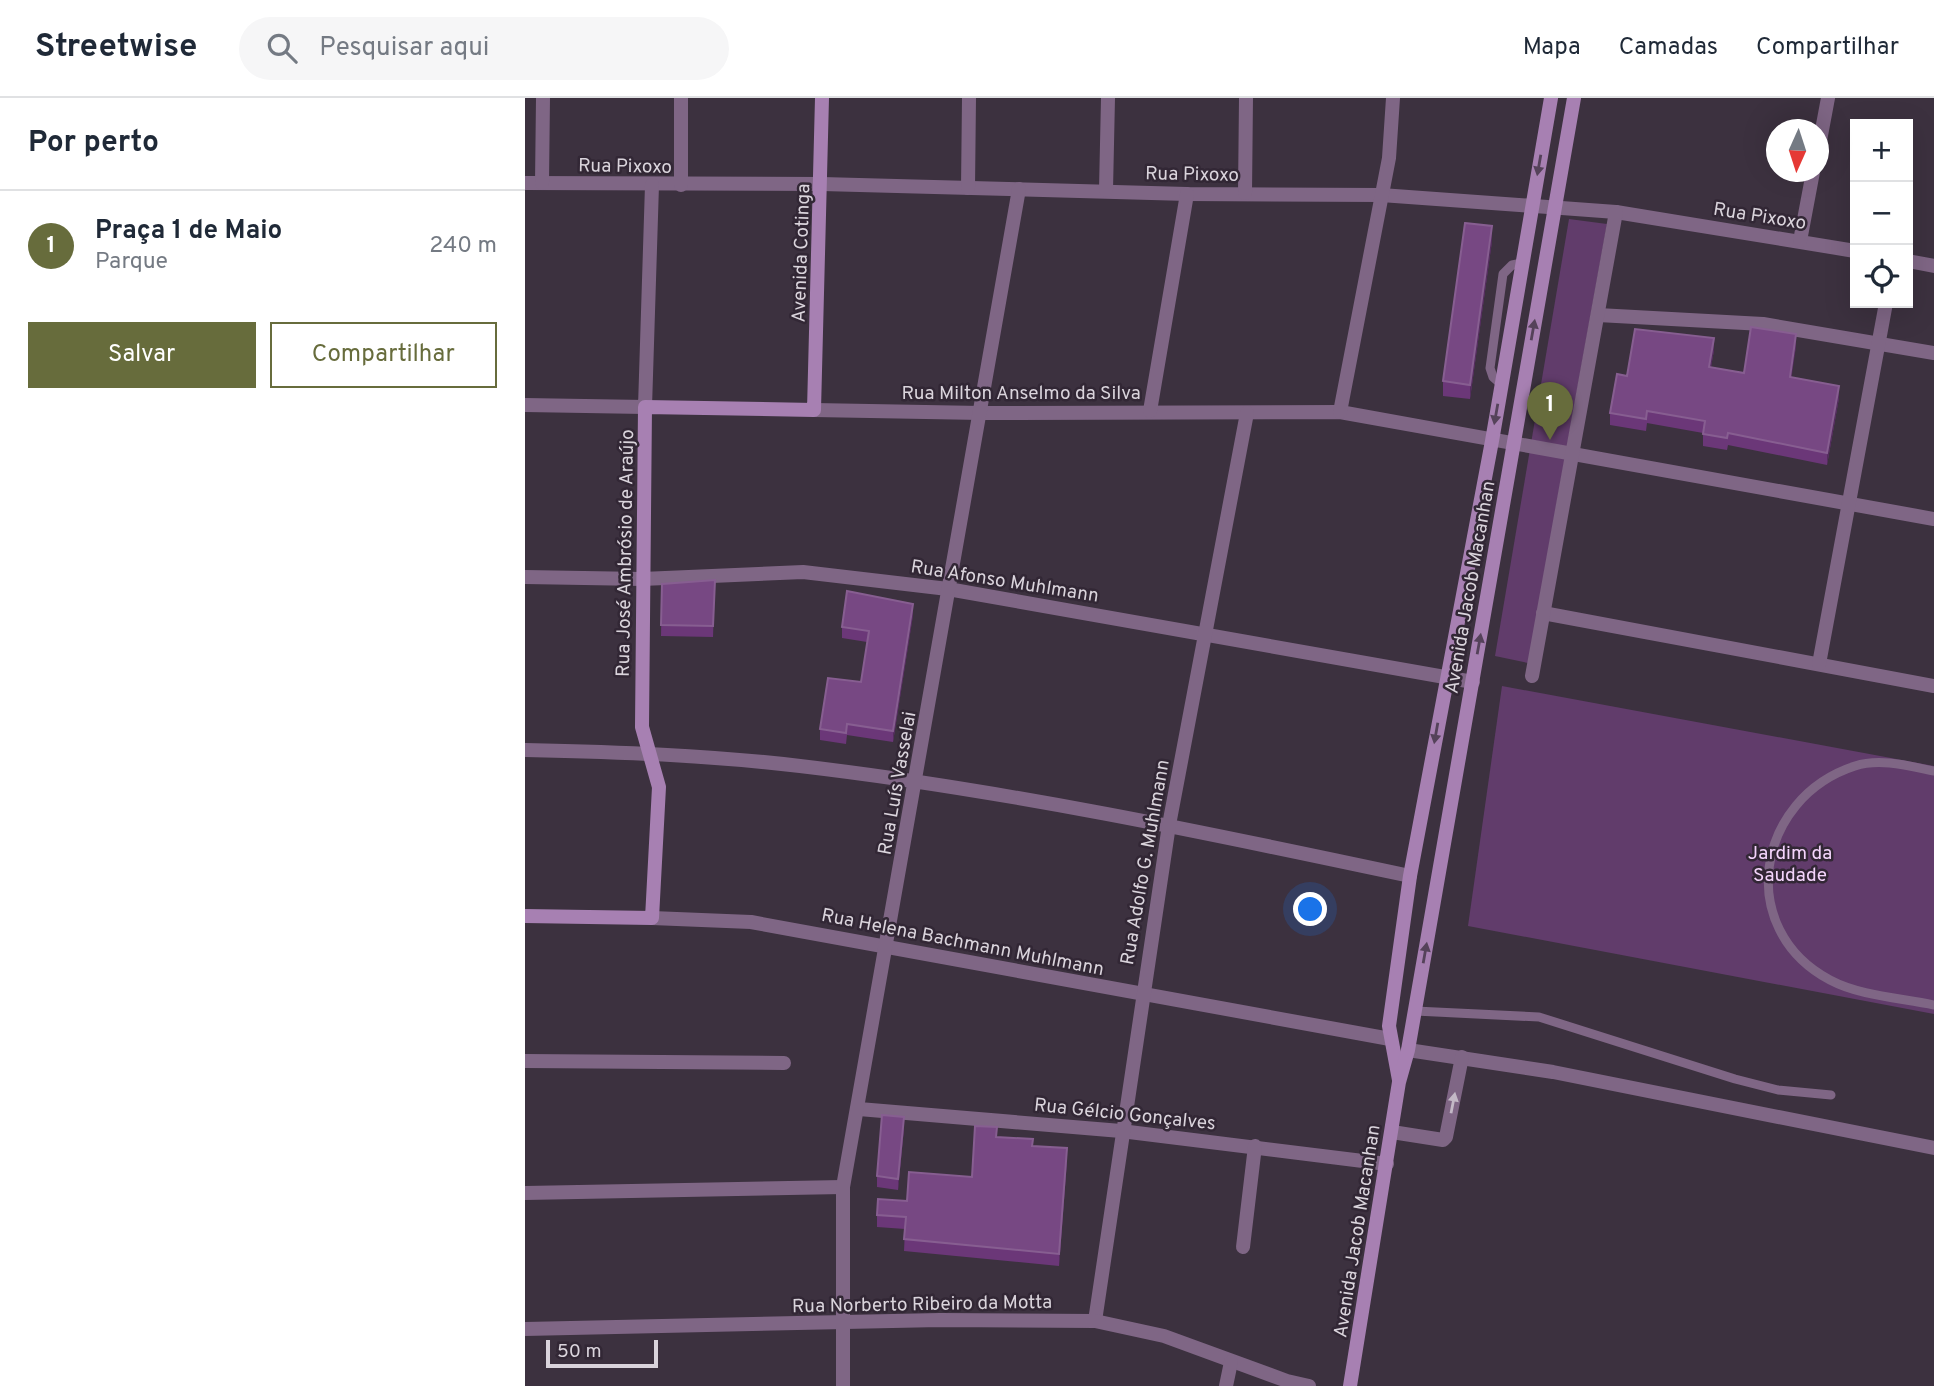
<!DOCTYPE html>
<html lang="pt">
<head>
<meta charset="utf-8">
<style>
  :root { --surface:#fff; --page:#f6f6f7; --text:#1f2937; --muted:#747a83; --line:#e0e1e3; --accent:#676c3c }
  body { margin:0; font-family:Overpass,sans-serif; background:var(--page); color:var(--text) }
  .controls { position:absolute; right:21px; top:21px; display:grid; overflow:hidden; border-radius:0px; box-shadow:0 7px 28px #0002 }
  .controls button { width:63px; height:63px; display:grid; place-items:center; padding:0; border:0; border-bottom:2px solid var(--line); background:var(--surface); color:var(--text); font:35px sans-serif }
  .compass { position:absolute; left:1241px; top:21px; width:63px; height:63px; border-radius:50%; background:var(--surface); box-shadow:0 7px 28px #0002; rotate:183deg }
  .scale { position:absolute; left:21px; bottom:18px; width:112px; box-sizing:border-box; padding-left:7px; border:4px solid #dad4dc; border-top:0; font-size:19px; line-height:24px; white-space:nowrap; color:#dad4dc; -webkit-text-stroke:5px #322735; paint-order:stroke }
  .you { position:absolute; left:786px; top:812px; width:24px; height:24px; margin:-18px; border:5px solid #fff; border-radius:50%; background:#1a73e8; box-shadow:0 0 0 10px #1a73e833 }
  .badge { display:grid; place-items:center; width:46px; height:46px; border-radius:50%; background:var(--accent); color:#fff; font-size:23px; font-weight:700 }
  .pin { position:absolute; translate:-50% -58px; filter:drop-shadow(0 2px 4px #0008) }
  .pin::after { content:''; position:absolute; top:37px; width:24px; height:21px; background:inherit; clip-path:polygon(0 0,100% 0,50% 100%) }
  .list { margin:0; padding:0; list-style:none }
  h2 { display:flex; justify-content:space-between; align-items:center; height:91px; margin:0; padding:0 28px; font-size:30px }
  h2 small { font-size:23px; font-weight:400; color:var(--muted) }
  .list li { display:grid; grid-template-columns:46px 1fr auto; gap:21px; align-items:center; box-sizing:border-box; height:112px; padding:0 28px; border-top:2px solid var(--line) }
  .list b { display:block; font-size:26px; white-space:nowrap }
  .list p { margin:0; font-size:23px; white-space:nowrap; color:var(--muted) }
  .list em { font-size:23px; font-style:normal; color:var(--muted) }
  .actions { display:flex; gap:14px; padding:21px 28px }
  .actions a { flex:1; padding:16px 0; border:2px solid var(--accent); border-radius:0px; text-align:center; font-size:24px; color:var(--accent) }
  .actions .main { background:var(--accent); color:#fff }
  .icon { flex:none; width:38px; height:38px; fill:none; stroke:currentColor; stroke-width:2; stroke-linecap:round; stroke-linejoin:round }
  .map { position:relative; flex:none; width:1409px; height:1288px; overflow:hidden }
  header { display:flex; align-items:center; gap:42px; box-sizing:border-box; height:98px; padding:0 35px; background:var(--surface); border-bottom:2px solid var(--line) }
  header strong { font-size:33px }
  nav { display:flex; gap:38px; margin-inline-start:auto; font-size:24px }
  .search { width:490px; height:63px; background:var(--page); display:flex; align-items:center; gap:18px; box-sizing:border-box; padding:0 24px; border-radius:38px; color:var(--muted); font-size:26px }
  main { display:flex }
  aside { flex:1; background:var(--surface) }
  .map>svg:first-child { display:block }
</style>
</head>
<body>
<header>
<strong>Streetwise</strong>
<div class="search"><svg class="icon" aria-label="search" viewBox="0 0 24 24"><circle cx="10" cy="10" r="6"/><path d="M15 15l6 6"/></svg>Pesquisar aqui</div>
<nav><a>Mapa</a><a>Camadas</a><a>Compartilhar</a></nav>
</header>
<main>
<aside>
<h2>Por perto<small></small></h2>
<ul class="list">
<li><span class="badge">1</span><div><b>Praça 1 de Maio</b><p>Parque</p></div><em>240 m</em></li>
</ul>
<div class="actions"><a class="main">Salvar</a><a>Compartilhar</a></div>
</aside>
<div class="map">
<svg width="1409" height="1288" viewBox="0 0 1409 1288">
  <rect width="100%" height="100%" fill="#3c313f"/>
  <g fill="#613c6b">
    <polygon points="1044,121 1082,126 1003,565 970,558"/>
    <polygon points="977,588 1409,668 1409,916 943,828"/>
  </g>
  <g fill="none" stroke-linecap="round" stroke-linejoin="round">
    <g stroke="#7f6685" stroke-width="9">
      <polyline points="976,286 968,279 965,270 978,176 987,167 997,165"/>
      <path d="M1409,673C1384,668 1355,660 1330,668C1231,700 1209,831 1305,882C1335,898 1376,900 1409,907"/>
      <polyline points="890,913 1014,919 1210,981 1253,992 1306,997"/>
    </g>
    <g stroke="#7f6685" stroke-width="14">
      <polyline points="1294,48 1303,0"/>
      <polyline points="0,85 297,86 662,96 856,97 1091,114 1330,153"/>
      <polyline points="17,85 18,0"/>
      <polyline points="156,87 156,0"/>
      <polyline points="443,90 444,0"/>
      <polyline points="581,92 583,0"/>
      <polyline points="720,95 721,0"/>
      <polyline points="1275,143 1288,74"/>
      <polyline points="1383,163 1409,168"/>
      <polyline points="1073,217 1238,226 1409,255"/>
      <polyline points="0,307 120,309 127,87"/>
      <polyline points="289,312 456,315 815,314 1409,421"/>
      <polyline points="625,313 662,96"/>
      <polyline points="815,314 864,60 868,0"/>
      <polyline points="0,479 117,481 278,474 423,491 948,584"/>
      <polyline points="1018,515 1409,588"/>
      <polyline points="1294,566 1361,205"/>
      <polyline points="1007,578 1091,114"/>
      <path d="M0,652C92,654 183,657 275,668C480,692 683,735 885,778"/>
      <polyline points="127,820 226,824 865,941"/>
      <polyline points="883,952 1028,974 1409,1050"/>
      <polyline points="0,963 259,965"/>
      <polyline points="334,1011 596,1033 862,1066"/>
      <polyline points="867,1034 918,1042 921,1039 937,959"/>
      <polyline points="0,1095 318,1089"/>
      <polyline points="718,1149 730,1048"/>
      <polyline points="570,1223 644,727 722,315"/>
      <polyline points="0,1231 415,1222 570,1223 639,1238 762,1283 784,1288"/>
      <polyline points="318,1288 318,1089 494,91"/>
      <polyline points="701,1288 706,1264"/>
    </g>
    <g stroke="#a780b2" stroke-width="14">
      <polyline points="0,818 127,820 134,689 117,629 120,309 289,312 297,0"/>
      <polyline points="874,982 864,928 885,778 967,343 1026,0"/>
      <polyline points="825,1288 874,984 883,952 1049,0"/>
    </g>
  </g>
  <g fill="#6b3778">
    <polygon points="967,143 945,301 918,298 918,283"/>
    <polygon points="1271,248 1266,279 1314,300 1302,367 1203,347 1202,352 1178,348 1178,335 1122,325 1121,333 1085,327 1085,315 1189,252 1186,269 1219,275"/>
    <polygon points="190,482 188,539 136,538 137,486"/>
    <polygon points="388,517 368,644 322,637 321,646 295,642 295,631 336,584 342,544 317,540 317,529"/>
    <polygon points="379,1030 373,1092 352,1089 352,1078"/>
    <polygon points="472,1039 508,1048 542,1062 534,1168 379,1153 380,1131 352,1129 352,1117 382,1103 447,1079"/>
  </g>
  <g fill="#532d5d">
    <polygon points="967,128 967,143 945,301 945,287"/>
    <polygon points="1271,236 1271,248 1265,291 1265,279"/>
    <polygon points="1189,240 1189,252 1184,281 1184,269"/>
    <polygon points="1314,288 1314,300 1302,367 1302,355"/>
    <polygon points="388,506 388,517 368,644 368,633"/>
    <polygon points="379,1019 379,1030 373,1092 373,1081"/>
    <polygon points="542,1050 542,1062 534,1168 534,1156"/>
  </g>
  <g fill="#774883" stroke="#875e91" stroke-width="2">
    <polygon points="940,125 967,128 945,287 918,283"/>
    <polygon points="1226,229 1271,236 1265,279 1314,288 1302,355 1203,335 1202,340 1178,336 1180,323 1122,313 1121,321 1085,315 1092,276 1102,278 1110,231 1189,240 1184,269 1219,275"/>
    <polygon points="190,482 188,528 136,527 137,486"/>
    <polygon points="322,493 388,506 368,633 322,626 321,635 295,631 303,580 336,584 344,533 317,529"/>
    <polygon points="357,1017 379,1019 373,1081 352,1078"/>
    <polygon points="450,1028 472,1029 471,1039 508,1041 507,1048 542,1050 534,1156 379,1141 381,1119 352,1117 353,1101 382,1103 384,1074 447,1079"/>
  </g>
  <defs><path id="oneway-solid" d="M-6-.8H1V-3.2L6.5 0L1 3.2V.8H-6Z" transform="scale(1.75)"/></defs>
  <g fill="#55425a">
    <use href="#oneway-solid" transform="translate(1014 67) rotate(100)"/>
    <use href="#oneway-solid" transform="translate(1008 232) rotate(-80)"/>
    <use href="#oneway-solid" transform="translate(971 316) rotate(100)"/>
    <use href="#oneway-solid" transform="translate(954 546) rotate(-80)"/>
    <use href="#oneway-solid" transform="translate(911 635) rotate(100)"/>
    <use href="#oneway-solid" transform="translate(900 855) rotate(-80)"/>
  </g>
  <use fill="#c3b8c6" href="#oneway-solid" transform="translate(928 1005) rotate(-79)"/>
  <g text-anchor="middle" stroke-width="5" stroke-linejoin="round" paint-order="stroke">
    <g font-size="19" fill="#dad4dc" stroke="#322735">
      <text transform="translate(100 67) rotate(1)" y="7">Rua Pixoxo</text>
      <text transform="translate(667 75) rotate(1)" y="7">Rua Pixoxo</text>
      <text transform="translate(1235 117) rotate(9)" y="7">Rua Pixoxo</text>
      <text transform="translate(275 155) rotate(-88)" y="7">Avenida Cotinga</text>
      <text x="496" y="301">Rua Milton Anselmo da Silva</text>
      <text transform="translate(99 455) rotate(-89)" y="7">Rua José Ambrósio de Araújo</text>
      <text transform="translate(480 482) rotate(9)" y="7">Rua Afonso Muhlmann</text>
      <text transform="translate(944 489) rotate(-80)" y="7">Avenida Jacob Macanhan</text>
      <text transform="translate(371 685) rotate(-80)" y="7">Rua Luís Vasselai</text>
      <text transform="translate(619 764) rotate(-80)" y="7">Rua Adolfo G. Muhlmann</text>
      <text transform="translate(438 843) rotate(11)" y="7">Rua Helena Bachmann Muhlmann</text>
      <text transform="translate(600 1015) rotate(6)" y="7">Rua Gélcio Gonçalves</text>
      <text transform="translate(831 1133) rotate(-81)" y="7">Avenida Jacob Macanhan</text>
      <text transform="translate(397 1205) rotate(-1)" y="7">Rua Norberto Ribeiro da Motta</text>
    </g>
    <g font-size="19" fill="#f4d4fc" stroke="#322735">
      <text x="1265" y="761">Jardim da<tspan x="1265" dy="22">Saudade</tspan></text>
    </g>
  </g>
</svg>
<div class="controls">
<button>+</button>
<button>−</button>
<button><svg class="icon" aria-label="locate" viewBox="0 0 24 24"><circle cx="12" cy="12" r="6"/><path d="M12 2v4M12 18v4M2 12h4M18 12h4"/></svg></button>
</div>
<svg class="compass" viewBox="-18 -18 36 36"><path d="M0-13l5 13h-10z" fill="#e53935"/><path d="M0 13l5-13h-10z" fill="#747a83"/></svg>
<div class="scale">50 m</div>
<div class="you"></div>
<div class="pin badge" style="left:1025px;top:342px">1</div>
</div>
</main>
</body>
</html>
